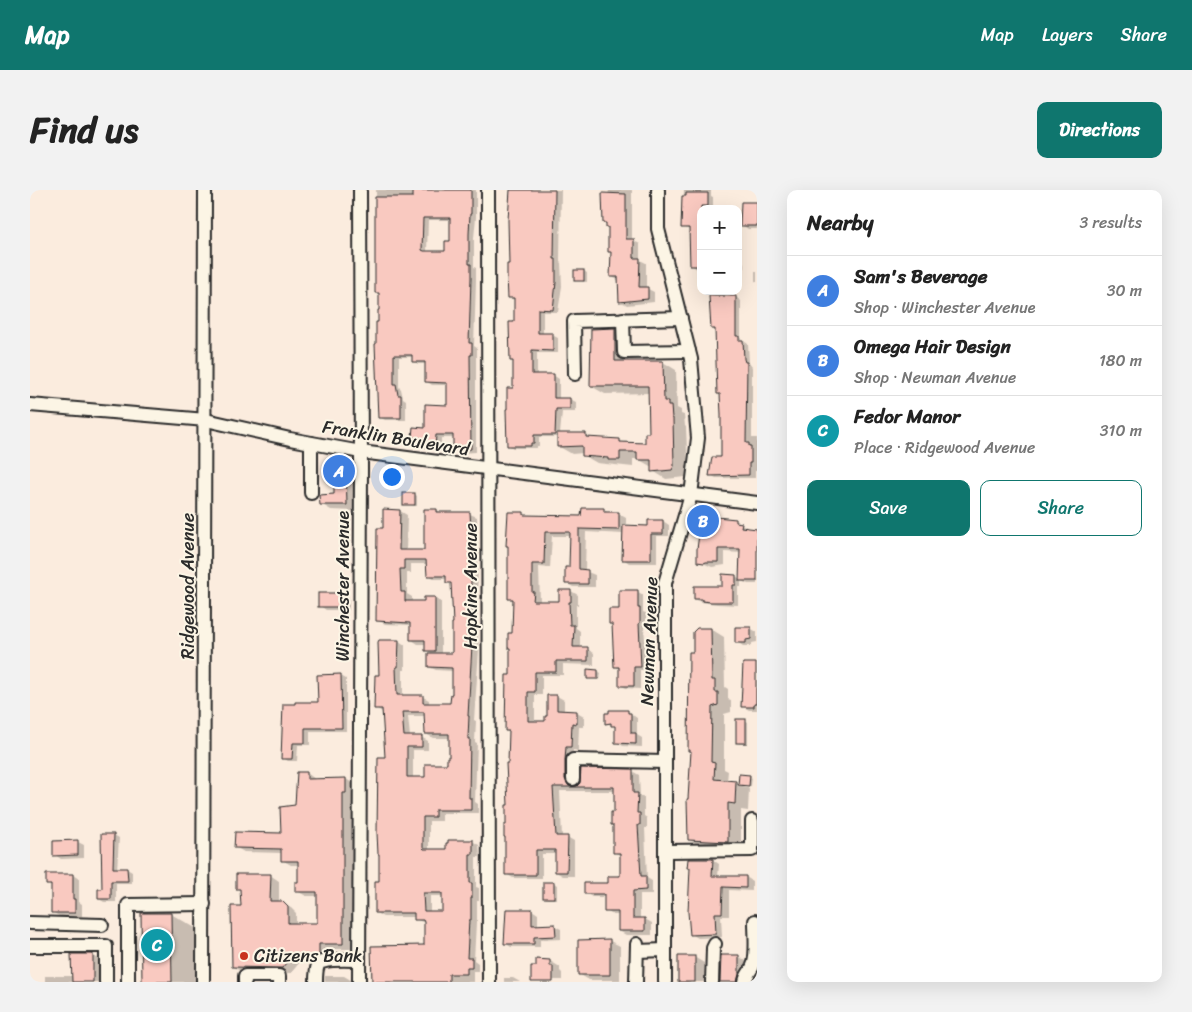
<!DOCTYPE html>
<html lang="en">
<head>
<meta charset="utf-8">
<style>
  :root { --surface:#fff; --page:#f2f2f2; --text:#222; --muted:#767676; --line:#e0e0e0; --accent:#0f766e }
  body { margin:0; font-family:Sriracha,sans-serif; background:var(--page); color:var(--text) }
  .controls { position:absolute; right:15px; top:15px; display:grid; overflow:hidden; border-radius:10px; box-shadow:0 5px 20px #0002 }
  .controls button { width:45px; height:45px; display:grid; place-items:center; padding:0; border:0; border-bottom:1px solid var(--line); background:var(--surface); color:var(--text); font:25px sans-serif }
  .you { position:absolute; left:361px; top:286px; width:18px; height:18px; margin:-12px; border:4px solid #fff; border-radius:50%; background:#1a73e8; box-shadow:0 0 0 8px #1a73e833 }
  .badge { display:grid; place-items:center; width:32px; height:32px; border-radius:50%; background:var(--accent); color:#fff; font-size:16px; font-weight:700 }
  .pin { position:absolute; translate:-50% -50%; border:2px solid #fff; box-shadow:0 1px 5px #0006 }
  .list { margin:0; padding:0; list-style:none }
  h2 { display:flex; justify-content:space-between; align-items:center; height:65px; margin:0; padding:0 20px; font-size:21px }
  h2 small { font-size:16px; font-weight:400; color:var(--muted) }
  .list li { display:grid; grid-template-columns:32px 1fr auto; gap:15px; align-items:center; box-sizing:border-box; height:70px; padding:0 20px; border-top:1px solid var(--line) }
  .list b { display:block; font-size:19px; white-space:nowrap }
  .list p { margin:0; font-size:16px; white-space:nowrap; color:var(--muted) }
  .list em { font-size:16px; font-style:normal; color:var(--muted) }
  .actions { display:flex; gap:10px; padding:15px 20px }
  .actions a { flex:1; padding:11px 0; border:1px solid var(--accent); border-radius:10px; text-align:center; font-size:18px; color:var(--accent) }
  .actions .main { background:var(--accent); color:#fff }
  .map { position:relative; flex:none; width:727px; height:792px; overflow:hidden; border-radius:10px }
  header { display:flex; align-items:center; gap:30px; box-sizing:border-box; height:70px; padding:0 25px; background:var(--accent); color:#fff }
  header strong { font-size:24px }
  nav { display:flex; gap:28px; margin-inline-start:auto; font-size:18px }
  .intro { display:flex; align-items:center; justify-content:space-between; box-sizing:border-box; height:120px; padding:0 30px }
  h1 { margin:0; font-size:35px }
  .button { padding:12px 22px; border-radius:10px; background:var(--accent); color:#fff; font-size:18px; font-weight:700 }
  main { display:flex; gap:30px; padding:0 30px }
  aside { flex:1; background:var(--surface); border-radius:10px; box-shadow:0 5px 20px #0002 }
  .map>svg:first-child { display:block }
</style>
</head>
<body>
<header>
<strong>Map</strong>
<nav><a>Map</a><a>Layers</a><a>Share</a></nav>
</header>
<div class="intro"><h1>Find us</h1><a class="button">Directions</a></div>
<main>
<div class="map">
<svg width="727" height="792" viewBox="0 0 727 792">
  <rect width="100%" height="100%" fill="#fbecde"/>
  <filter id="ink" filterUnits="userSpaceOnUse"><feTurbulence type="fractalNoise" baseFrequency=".02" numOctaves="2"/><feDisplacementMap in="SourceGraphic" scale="10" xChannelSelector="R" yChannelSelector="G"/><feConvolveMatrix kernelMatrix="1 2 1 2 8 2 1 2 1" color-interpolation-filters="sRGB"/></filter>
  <g filter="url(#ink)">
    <g fill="#0003" fill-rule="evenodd">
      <path d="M346,0H446V27L444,48V77L446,78V91L444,156L447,158V167H446V262L430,263L424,260V248H411V260H402L396,257V251L389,250L383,247L397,240L418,216V195H402L396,191L397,174H388L383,171V167H369V197L371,199L373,208L376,210V230H355L349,227L348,186L346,185L347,133H349L350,104L347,102ZM398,30H422V52L417,62H397Z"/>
      <polygon points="481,0 531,0 530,72 531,73 532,96 528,122 513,122 513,145 522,145 528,148 528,163 507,163 507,185 523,185 529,189 529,209 540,209 546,212 546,222 532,222 530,244 555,244 563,249 590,251 595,254 617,254 620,245 620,203 575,204 561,196 585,139 598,147 598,172 633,172 646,180 647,218 651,220 651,224 654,225 655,236 656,237 658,284 656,287 636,289 623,281 622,277 608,269 603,269 603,277 567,273 553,265 553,263 542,264 528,256 528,247 509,247 509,256 507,256 507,258 483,258 478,255 484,200 485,172 482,171 486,133 486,111 479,107"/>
      <polygon points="579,0 602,0 602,50 610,54 610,70 616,73 616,98 624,102 624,112 597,115 590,111 588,90 582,87 582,63 579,61 579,37 574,32"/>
      <polygon points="654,0 681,0 681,6 683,7 683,19 671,19 671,96 670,79 667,79 661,75 661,40 652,37"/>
      <polygon points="727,13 727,39 718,39 712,35"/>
      <polygon points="708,69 714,73 714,83 708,83"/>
      <polygon points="554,81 557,83 557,92 545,90"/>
      <polygon points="725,81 727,81 727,92 725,91"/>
      <polygon points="681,101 695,101 695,107 706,107 711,111 711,149 718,154 719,173 722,177 722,248 727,248 727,281 725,281 725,288 686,288 680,285 692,269 692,206 688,204 686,141 682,139"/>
      <polygon points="316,276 326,282 327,321 301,320 291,314 305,306"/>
      <polygon points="385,304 387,306 387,316 374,314"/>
      <path d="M395,320H407L412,323L440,324L447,327L448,365L447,426L449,460L444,530L446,531L445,552L447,553L445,612L448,614V623H412V631H399V660L417,661L442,651L449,655L450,667H446V697L449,698V711H447V733H446L444,770L448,773V781H443V792H342L395,756V733L385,729V727H353L346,723L350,692L357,568L352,522L346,518L350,486L369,451L375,455V480H373V506L393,507L399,510V514H422L423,481L406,480L399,477L403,464L396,460V454H388L382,450V435L355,434L348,430L354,321H370L377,325L376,362H396ZM381,374H398L399,385L405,389H417V392L423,395L424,434L423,464H411V412L404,408L395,412H382V407L377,404V383H381ZM378,526H396V544L403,548H421L420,568L418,576L396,588H383V560H398V551L391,547H380ZM400,706H413V723H400Z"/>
      <polygon points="574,320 581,324 589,324 596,328 596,336 620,337 633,331 639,335 639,346 627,346 627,373 599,373 593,369 594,344 556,342 555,381 565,385 565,397 543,397 536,393 540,378 541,346 522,346 520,378 509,377 510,412 530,413 541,401 548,405 548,415 546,415 546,438 550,441 550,459 557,459 564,463 564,475 533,474 533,485 512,485 512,505 505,505 505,532 516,533 527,506 534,510 534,522 547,522 554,526 554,537 549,537 548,561 543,560 542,594 544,597 547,597 551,594 602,581 609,585 610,606 614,608 614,626 617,628 617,638 615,638 617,688 622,691 622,704 610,704 610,729 615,729 622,733 622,745 596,745 589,741 589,725 583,725 576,721 576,707 562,707 555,703 579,694 592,687 591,666 584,662 586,601 530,601 532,647 537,647 544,651 544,686 533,686 526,682 526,664 512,664 512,688 483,688 476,684 480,616 480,543 476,541 481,486 484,411 480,409 494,324 498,326 553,327"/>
      <polygon points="706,331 718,338 727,340 727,394 718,394 711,391 711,397 708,397 708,415 687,414 671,412 665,409 693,397 705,386 711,389 712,363 695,362 695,375 682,377 668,371"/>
      <polygon points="607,401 613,405 613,422 616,423 616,436 614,436 617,480 610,480 610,499 596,498 590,495 590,480 585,476 583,435 581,434"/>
      <polygon points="313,404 319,408 319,420 296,420 290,416"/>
      <polygon points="720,438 727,442 727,452 722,453 722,456 713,456 707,452"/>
      <polygon points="681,439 694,447 695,497 698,499 698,509 701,510 701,522 694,524 694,579 698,581 697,591 706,592 709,594 719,586 722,588 721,596 713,596 719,599 718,621 711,620 711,659 673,657 660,650 662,562 659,560 664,464"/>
      <polygon points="726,474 727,520 719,520 712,516"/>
      <polygon points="568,481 571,483 570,490 558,488"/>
      <polygon points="311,486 316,489 316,541 280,541 280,555 268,555 267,571 258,571 253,568 289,513 288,487"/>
      <polygon points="598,522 607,528 607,545 612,548 612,557 593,556 586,552 585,536 576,533"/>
      <polygon points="715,530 718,532 718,554 710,554 707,553"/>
      <polygon points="277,583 286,590 316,589 324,594 325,607 322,607 322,759 297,759 297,770 294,772 270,772 261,783 212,782 203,777 212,717 212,701 207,698 240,685 249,691 249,712 261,718 266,723 266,734 288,734 288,706 276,706 267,701 270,693 270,675 261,675 252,670 252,663 214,662 205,657 253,645 266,617"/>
      <polygon points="72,645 84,645 89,648 87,680 97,679 102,682 102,693 86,693 86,712 74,712 69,709 74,700"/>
      <polygon points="48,652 54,655 54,668 31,669 25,665"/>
      <polygon points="683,670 689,674 688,687 716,687 722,691 722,701 699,700 699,726 691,726 692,747 668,748 661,744 661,679 659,677"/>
      <polygon points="43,685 49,689 49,712 52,714 52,726 29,726 22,722 22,697 18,694"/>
      <polygon points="514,693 524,693 527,695 527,709 517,709 514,707"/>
      <polygon points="502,720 508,724 508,736 525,736 531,739 531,749 510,750 510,757 481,757 475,753"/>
      <polygon points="113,724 141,724 169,740 170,792 113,792"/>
      <polygon points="580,751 590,756 590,790 559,790 549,784"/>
      <polygon points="62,765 76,773 76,792 15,792 15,786 43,786"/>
      <polygon points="708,766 725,776 725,792 727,792 691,792"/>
      <polygon points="664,767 674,773 674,792 649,792"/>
      <polygon points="520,771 530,777 530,781 532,783 532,790 512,790 507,777"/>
      <polygon points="295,786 314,786 324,792 295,792"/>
      <polygon points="474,788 483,788 490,792 474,792"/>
    </g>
    <g fill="#f9c9c0" stroke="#2b2b2b" fill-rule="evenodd">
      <path d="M383,0H441V24H440L439,44V74H441V88L439,153H442V165H440L441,259L423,260V245H406L405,258L395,257V249L382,247L383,237L395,238V214L417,215V193L395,192V172H382V165H364V194H366L368,205H371V228H348L345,154H346V132H348V120H349V103H345V7H383ZM393,28H420V51H415V61H394L392,60Z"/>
      <polygon points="480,0 525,0 524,69 526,69 526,92 523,120 508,119 508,143 523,143 523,161 502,160 502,184 524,184 524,208 540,208 540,219 526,219 525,245 504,245 504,253 501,253 501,256 477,256 476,219 477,219 477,198 483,198 483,171 480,171 479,132 484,132 484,108 478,108 477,86 477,74 479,74 478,30"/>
      <polygon points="572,3 596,4 596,49 604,49 604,68 610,68 609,97 618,97 618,109 589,112 588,87 580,87 581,62 578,62 578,37 576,37 576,33 573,33"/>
      <polygon points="656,3 678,3 678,16 671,16 671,76 660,76 659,38 651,38 652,6 656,6"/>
      <polygon points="711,12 727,12 727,36 710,36"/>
      <rect x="544" y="80" width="10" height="11"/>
      <polygon points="679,106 706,106 706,146 709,146 709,150 713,150 714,169 715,172 717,172 716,253 719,253 719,256 721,256 721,273 719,273 719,285 679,286 682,267 691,267 691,224 690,204 687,204 685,139 681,139"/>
      <polygon points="585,138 585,171 633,171 634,211 638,211 638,216 641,216 642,228 643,228 644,276 642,280 621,282 621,270 607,270 607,262 590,262 590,270 578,270 578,268 552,266 552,256 527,257 527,243 556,243 556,247 590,249 590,252 615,253 615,243 619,243 618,196 560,196 561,139"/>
      <polygon points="304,275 316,275 317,315 290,315 289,305 304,304"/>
      <rect x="373" y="303" width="12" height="12"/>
      <polygon points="552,318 574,318 574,322 589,322 589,340 549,339 549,379 558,380 558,394 535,394 535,377 539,377 540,342 515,342 514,374 502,374 502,402 504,402 503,411 529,411 529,400 541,400 541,412 539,412 540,435 544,435 543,457 558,457 558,471 526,471 526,482 505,482 505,502 498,502 498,531 515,531 515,526 517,526 517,505 527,505 527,520 547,521 547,534 542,533 541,557 536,557 535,570 535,589 539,596 547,596 550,593 551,578 603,579 603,603 608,603 607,623 610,623 610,635 608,635 611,686 616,686 616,700 603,701 603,728 615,728 615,741 588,741 588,722 574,722 574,704 554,704 554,693 578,693 578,686 590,686 590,663 583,663 583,635 581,635 581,622 584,622 584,597 523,597 526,646 538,646 537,682 525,682 525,660 506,660 506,685 475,685 475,647 474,647 474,635 476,635 476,615 478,615 476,573 478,573 479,541 475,541 476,485 480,485 480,458 478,458 478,443 482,443 483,409 478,409 478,356 476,356 478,322 494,322 494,325 551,326"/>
      <path d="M353,319L370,320L369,360H394V319H407V322H440L442,360L440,421L442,455L438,526H439L438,548H440L439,608H441V620H405V627H393V658L394,659H416V653H418V650H443V664H440V693H442V708H441V730H439L437,768H442V778H437V784H419V792H342L341,756L394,755V732L393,730H384V723H345V691H349V664H348L347,643L348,567H355L352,519H344L345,485H349L348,452L349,450H369L368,477H366L367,505H393V513H420L421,504H422V478L398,477V463H422V433H423L421,393H416V386H397L396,370H374V379H370L371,402H375V411H394V407H405V461H395V450H380V433L346,431L347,338H353ZM372,522H394L395,544H419V567H417V574H395V587H377V557H392V546H374ZM393,703H412V721H394Z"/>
      <polygon points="676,326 706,329 706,332 712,333 711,337 727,339 727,391 709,391 710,359 688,359 688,372 676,372 674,373 667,372 667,359 671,330"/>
      <polygon points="618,330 633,330 633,344 621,344 621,370 592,370 593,335 618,336"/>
      <polygon points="692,384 706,385 706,395 703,395 703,412 681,412 672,411 672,409 664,409 664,396 692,396"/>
      <polygon points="589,400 608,400 608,418 610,418 610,433 609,433 611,477 604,477 604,496 589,496 589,477 584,477 582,434 579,434 579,419 589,419"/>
      <rect x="288" y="403" width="25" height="14"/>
      <polygon points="705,437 721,437 721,449 716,450 716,453 705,453"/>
      <polygon points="667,438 681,438 682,490 685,490 685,502 688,502 688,515 682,517 681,572 685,573 684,589 706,591 705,614 698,613 698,652 658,650 657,609 658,609 661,561 658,561 659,462 663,462 663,442"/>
      <polygon points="713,473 726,473 726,514 724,514 724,517 711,517"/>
      <polygon points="557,479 568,480 568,489 557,489"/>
      <polygon points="311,484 312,538 275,538 275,553 263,553 262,569 251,569 253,514 265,514 265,512 288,512 287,485"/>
      <polygon points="579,520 598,520 598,523 601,523 601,543 606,543 606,554 585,553 585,536 581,536 581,533 575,534 575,523 579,523"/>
      <rect x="706" y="529" width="10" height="24"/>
      <polygon points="267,582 277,582 277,589 316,588 316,603 313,603 313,754 289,754 289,765 284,767 261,767 252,778 202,777 201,716 211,716 210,699 206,699 206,684 241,684 240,711 252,711 258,717 258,733 287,733 287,702 265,702 265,692 268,692 268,671 251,671 251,659 204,658 205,642 251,643 250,617 265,615"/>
      <polygon points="709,584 720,585 719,596 708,595"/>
      <polygon points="71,644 84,644 83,678 97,678 98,691 81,691 81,709 68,709 68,699 72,699"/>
      <polygon points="48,650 48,665 23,666 23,651"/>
      <polygon points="658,669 683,669 682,686 716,686 716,698 693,697 692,723 685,723 686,744 660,745 658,722 660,678 657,678"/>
      <polygon points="16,684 43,684 43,709 45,709 45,723 21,723 21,695 16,695"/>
      <rect x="513" y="692" width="11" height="16"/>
      <polygon points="476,719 502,719 502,735 525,734 526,746 504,747 504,754 474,754"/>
      <polygon points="111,723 141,723 142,792 112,792"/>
      <polygon points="580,749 580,785 548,785 548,750"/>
      <polygon points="41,764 63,764 63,792 42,792"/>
      <polygon points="691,765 709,765 709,784 707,792 690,792"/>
      <rect x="648" y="766" width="17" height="26"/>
      <polygon points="506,769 520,770 520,776 523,776 523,792 501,792 501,776 506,776"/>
    </g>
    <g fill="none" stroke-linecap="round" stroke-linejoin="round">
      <g stroke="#2b2b2b" stroke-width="16">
        <g id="minor">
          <polyline points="458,0 459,792"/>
          <polyline points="628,0 628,39 661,169 668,248 661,305 635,393 635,792"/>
          <polyline points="593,129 594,162 659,161"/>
          <polyline points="545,184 544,131 651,128"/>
          <polyline points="0,215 176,230 260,249 331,262 727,313"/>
          <polyline points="281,303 281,253"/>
          <polyline points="543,589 543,570 635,572"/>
          <polyline points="635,661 722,660 722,631"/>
          <polyline points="0,733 72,735"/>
          <polyline points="0,756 76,756 76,792"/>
          <polyline points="607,761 635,760"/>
          <polyline points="98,792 98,715 174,714"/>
          <polyline points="173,792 175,0"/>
          <polyline points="215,792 215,786 249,786 249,792"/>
          <path d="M286,792C286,787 286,780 288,775C291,768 321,770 329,770"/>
          <polyline points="329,792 331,277 330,0"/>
          <polyline points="606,792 607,754"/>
          <polyline points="682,792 683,758 685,754"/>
          <path d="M715,792C716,784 722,781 724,773C727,760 725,745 725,731"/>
        </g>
      </g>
      <use href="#minor" stroke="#fcf5e5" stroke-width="12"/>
    </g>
  </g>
  <circle fill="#c8321e" stroke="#fcf5e5" stroke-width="2" cx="214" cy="766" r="5"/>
  <g text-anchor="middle" stroke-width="4" stroke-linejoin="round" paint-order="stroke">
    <g font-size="18" fill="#2b2b2b" stroke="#fcf5e5">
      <text transform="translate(366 248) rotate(9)" y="6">Franklin Boulevard</text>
      <text transform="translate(158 396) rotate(-90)" y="6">Ridgewood Avenue</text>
      <text transform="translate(313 396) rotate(-90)" y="6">Winchester Avenue</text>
      <text transform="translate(441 396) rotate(-90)" y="6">Hopkins Avenue</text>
      <text transform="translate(619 451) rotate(-88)" y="6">Newman Avenue</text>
    </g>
    <g font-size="18" fill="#2b2b2b" stroke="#fcf5e5" text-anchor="start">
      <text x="224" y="772">Citizens Bank</text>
    </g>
  </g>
</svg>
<div class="controls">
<button>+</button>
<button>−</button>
</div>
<div class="you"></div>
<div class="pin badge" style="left:309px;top:281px;background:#3f7fe0">A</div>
<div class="pin badge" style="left:673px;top:331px;background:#3f7fe0">B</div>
<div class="pin badge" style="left:127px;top:755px;background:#0f9aa8">C</div>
</div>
<aside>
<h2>Nearby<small>3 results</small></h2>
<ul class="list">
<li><span class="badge" style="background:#3f7fe0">A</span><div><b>Sam's Beverage</b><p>Shop · Winchester Avenue</p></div><em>30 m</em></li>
<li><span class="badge" style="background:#3f7fe0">B</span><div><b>Omega Hair Design</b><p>Shop · Newman Avenue</p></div><em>180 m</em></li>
<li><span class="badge" style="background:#0f9aa8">C</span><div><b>Fedor Manor</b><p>Place · Ridgewood Avenue</p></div><em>310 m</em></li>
</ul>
<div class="actions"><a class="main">Save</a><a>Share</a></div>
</aside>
</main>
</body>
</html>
